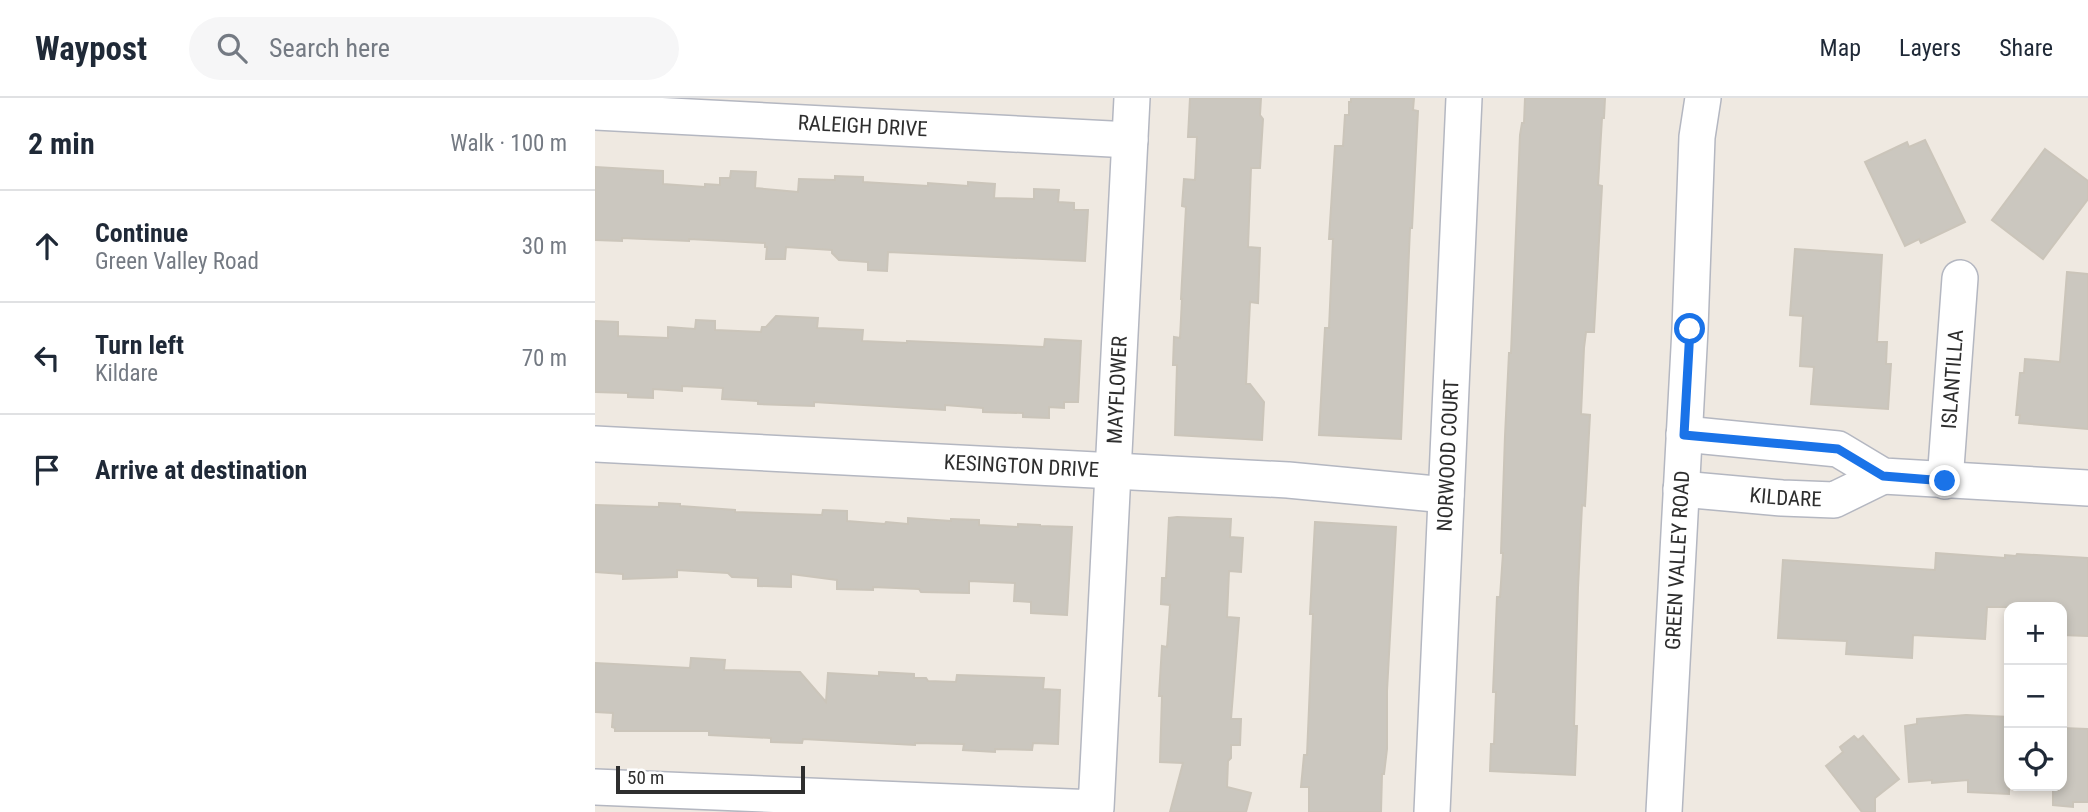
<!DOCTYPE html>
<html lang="en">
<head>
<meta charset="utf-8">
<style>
  :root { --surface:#fff; --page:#f6f6f7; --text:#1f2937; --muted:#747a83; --line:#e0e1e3 }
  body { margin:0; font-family:"Roboto Condensed",sans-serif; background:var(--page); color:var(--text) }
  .controls { position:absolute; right:21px; bottom:21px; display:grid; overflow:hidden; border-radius:14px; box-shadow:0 4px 10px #0003 }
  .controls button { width:63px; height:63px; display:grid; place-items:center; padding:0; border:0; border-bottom:2px solid var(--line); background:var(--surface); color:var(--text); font:35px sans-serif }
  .scale { position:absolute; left:21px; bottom:18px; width:189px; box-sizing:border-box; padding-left:7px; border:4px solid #2e2e2e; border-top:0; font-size:19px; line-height:24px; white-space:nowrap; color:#2e2e2e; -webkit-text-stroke:5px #fff; paint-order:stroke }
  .stop { position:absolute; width:21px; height:21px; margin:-16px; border:5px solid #1a73e8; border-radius:50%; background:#fff }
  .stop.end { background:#1a73e8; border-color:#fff; box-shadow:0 2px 7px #0008 }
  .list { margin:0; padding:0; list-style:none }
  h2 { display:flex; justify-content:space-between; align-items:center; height:91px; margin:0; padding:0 28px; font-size:30px }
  h2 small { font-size:23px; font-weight:400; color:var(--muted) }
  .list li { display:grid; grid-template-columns:46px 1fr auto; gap:21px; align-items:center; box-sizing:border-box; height:112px; padding:0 28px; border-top:2px solid var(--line) }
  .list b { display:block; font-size:26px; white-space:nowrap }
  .list p { margin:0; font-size:23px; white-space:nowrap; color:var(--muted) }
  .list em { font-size:23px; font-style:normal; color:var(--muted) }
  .icon { flex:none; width:38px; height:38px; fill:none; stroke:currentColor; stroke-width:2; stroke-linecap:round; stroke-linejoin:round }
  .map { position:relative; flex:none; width:1493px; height:714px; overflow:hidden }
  header { display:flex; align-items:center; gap:42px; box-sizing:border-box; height:98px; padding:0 35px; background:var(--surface); border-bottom:2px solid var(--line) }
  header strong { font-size:33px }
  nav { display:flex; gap:38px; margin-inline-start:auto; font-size:24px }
  .search { width:490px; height:63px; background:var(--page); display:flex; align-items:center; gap:18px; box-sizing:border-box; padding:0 24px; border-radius:38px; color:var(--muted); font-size:26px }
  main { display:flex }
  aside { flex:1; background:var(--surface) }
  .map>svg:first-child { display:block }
</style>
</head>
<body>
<header>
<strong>Waypost</strong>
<div class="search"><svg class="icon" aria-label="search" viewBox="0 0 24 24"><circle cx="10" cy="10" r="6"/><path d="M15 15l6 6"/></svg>Search here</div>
<nav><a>Map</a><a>Layers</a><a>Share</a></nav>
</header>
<main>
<aside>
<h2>2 min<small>Walk · 100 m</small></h2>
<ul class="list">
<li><svg class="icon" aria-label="ahead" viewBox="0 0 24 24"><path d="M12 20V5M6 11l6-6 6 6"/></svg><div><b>Continue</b><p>Green Valley Road</p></div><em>30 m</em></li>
<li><svg class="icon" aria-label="left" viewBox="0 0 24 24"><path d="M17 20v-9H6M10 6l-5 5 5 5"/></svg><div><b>Turn left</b><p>Kildare</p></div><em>70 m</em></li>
<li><svg class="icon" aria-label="arrive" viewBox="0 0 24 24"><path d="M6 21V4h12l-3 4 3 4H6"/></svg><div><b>Arrive at destination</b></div></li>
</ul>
</aside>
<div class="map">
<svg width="1493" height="714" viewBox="0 0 1493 714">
  <rect width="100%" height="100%" fill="#efe9e1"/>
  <g fill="#cbc7bf" stroke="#cbc5ba" stroke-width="2">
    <polygon points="595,0 666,0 665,17 668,21 665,70 656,70 653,149 665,150 663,205 655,204 651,286 655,286 669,304 667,342 580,337 582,267 578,267 579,239 585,240 587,201 586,201 591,109 587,108 589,81 600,82 602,39 593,39"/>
    <polygon points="756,0 819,0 818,12 823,13 817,130 815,130 806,341 724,337 730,230 734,230 738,141 734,141 740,48 748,48 750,17 754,17 754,4 756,4"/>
    <polygon points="930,0 1010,0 1009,20 1007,20 1003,87 1007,88 999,234 991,234 989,250 986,316 995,317 990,408 987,407 983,490 979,628 982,628 980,677 895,673 896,646 899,646 901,594 898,594 902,499 905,499 908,455 906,455 910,338 914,255 916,255 925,37 927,25 929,25"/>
    <polygon points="1330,42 1370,124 1326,145 1324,141 1310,148 1270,64 1312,44 1314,49"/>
    <polygon points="1450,51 1493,83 1493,101 1448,161 1397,122"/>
    <polygon points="0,69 68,73 68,86 110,89 110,86 125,87 125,80 135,80 136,73 161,74 160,90 203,94 204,81 240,82 240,78 268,79 268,84 333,88 333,85 373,88 373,84 400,86 399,100 439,101 439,91 464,92 463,104 479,105 479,112 493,112 490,163 293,154 292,173 273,172 273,164 244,162 237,155 237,152 191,149 190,161 171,161 172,149 170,149 170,145 94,141 94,143 27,140 27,143 0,142"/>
    <polygon points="1200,151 1287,157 1282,244 1292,244 1291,266 1296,266 1293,311 1216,306 1219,269 1205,268 1208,218 1195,217"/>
    <polygon points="1472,174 1493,176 1493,331 1424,325 1425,317 1421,317 1425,275 1429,275 1430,261 1465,264"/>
    <polygon points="181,218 223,220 222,230 268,232 267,243 312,245 312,243 449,249 450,241 486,243 483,304 469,304 469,310 454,309 454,320 428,319 428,315 388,314 388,310 350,307 350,312 219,304 219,308 163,306 163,303 127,301 128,290 87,288 87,293 58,291 58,300 33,299 33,295 0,294 0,223 23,224 23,238 73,240 73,229 100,231 101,222 120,223 120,232 166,234 167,229 171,229"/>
    <polygon points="64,405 85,406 85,408 140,412 140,414 227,417 228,412 252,413 252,423 290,426 291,424 313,426 313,420 356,423 356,421 384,422 384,427 423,429 423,426 445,427 445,428 477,429 472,517 436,515 436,504 419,503 420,485 374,483 374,495 326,494 324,491 278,489 278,492 242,491 242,482 196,476 196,489 163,488 163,480 137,479 133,475 82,472 82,479 28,481 28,476 0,474 0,407 64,409"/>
    <polygon points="582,419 636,421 635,439 648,440 646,474 634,473 632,519 644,520 636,621 646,621 645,647 636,647 636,660 633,663 632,689 656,695 651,714 575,714 588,665 565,664 567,598 564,598 567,548 572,549 575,507 566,506 567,480 571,480 574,420"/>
    <polygon points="720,424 801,429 792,593 792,651 789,676 787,676 786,714 714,714 714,689 706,689 709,657 712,657 718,516 715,516"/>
    <polygon points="1341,455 1410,460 1410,457 1421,458 1422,456 1493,460 1493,538 1467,537 1467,509 1392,509 1390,541 1318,537 1317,560 1251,556 1252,543 1183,540 1188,462 1340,472"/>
    <polygon points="96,560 130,562 129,572 205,574 231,604 233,575 284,578 284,574 319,576 319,580 331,580 333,583 361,584 362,577 449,580 448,591 465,592 463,646 438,645 437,652 400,651 400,654 368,652 369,646 320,645 320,647 208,641 207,645 176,644 176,640 114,637 114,633 20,633 20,630 17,629 18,615 0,614 0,565 95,570"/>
    <polygon points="1371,617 1414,619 1414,696 1373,694 1373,682 1337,685 1337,682 1314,684 1310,628 1322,626 1322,621"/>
    <polygon points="1467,630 1493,631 1493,704 1478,704 1478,709 1458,707 1458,688 1467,688"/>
    <polygon points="1259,638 1263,642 1268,638 1304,681 1280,700 1280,714 1267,714 1231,668 1248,654 1245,649"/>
  </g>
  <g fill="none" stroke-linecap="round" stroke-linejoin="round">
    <g stroke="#b4b7c1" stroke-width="38">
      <g id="minor">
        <path id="s1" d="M0,14L535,42"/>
        <polyline points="1089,336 1243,351 1288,378 1493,390"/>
        <path id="s2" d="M0,346L693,382L851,397"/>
        <path id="s3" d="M1350,383L1365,180"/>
        <path id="s4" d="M1086,391L1187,400L1239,402L1288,378"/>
        <path id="s5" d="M0,689L501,710L537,0"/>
        <path id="s6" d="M837,714L869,0"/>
        <path id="s7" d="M1069,714L1095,231L1102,39L1108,0"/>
      </g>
    </g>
    <use href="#minor" stroke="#fff" stroke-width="35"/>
  </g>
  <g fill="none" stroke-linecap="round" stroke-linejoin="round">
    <polyline stroke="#1a73e8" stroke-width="9" points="1095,231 1089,337 1243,351 1288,378 1350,383"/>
  </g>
  <g text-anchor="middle" stroke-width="7" stroke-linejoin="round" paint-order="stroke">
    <g font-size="21" fill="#2e2e2e" stroke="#fff">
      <text dy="7" stroke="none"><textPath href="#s1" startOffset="268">RALEIGH DRIVE</textPath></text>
      <text dy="7" stroke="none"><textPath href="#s3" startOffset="102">ISLANTILLA</textPath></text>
      <text dy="7" stroke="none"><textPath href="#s5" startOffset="920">MAYFLOWER</textPath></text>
      <text dy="7" stroke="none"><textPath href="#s6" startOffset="357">NORWOOD COURT</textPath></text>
      <text dy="7" stroke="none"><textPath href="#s2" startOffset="427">KESINGTON DRIVE</textPath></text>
      <text dy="7" stroke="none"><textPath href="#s4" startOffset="105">KILDARE</textPath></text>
      <text dy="7" stroke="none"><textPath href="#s7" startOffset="252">GREEN VALLEY ROAD</textPath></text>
    </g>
  </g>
</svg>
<div class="controls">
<button>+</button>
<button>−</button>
<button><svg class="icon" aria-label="locate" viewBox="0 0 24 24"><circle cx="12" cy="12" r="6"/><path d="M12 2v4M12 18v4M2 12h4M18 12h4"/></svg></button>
</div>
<div class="scale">50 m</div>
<div class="stop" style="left:1095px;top:231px"></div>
<div class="stop end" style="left:1350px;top:383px"></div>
</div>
</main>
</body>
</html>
